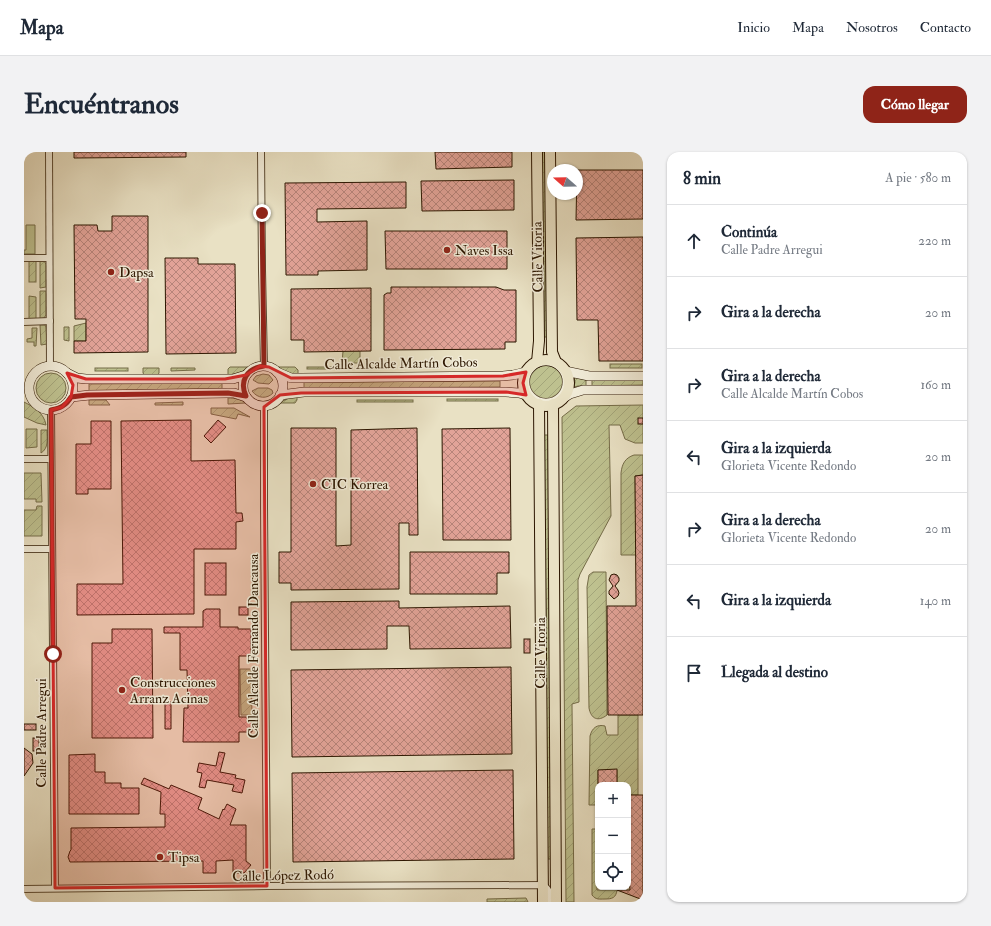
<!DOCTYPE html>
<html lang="es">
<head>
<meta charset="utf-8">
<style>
  :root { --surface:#fff; --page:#f2f2f3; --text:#1f2937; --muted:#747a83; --line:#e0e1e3; --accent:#8f2418 }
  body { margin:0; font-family:"IM FELL Double Pica",serif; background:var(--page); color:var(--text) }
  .controls { position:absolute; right:12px; bottom:12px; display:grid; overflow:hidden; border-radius:8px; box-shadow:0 1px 3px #0004 }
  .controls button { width:36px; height:36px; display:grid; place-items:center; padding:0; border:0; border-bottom:1px solid var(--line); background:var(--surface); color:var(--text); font:20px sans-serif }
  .compass { position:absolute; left:523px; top:12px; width:36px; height:36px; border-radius:50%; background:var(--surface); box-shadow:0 1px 3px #0004; rotate:290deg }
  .stop { position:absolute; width:12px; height:12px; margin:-9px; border:3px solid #8f2418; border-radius:50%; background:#fff }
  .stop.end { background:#8f2418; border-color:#fff; box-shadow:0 1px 4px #0008 }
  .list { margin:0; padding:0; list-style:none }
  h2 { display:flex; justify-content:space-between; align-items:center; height:52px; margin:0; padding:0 16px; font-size:17px }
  h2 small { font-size:13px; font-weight:400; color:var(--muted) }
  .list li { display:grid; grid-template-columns:26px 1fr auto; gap:12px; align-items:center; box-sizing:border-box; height:72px; padding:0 16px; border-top:1px solid var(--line) }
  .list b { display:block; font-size:15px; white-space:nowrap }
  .list p { margin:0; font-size:13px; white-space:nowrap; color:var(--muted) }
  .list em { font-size:13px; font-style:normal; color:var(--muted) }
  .icon { flex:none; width:22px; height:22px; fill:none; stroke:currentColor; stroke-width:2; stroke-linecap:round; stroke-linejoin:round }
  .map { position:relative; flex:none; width:619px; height:750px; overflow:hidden; border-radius:12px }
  header { display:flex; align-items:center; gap:24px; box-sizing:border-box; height:56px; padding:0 20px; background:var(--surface); border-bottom:1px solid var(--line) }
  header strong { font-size:19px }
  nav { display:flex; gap:22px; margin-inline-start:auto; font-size:14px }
  .intro { display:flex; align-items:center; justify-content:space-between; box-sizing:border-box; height:96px; padding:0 24px }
  h1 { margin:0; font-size:28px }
  .button { padding:10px 18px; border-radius:12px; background:var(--accent); color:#fff; font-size:14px; font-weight:700 }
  main { display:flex; gap:24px; padding:0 24px }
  aside { flex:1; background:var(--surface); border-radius:12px; box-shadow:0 1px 3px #0004 }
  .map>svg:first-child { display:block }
</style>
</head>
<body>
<header>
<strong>Mapa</strong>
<nav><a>Inicio</a><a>Mapa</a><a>Nosotros</a><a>Contacto</a></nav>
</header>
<div class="intro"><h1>Encuéntranos</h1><a class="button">Cómo llegar</a></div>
<main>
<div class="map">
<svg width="619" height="750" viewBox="0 0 619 750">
  <defs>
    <pattern id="garden-furrows" width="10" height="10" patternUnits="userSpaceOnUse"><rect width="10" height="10" fill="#bec18f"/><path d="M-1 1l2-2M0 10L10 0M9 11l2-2" fill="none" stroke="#a3a57a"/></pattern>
    <pattern id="building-cross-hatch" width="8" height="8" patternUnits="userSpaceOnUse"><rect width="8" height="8" fill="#e2a398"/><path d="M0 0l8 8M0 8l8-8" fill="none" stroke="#b7847a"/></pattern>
  </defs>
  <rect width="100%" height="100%" fill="#e9e1c4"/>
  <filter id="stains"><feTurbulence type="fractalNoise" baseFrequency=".005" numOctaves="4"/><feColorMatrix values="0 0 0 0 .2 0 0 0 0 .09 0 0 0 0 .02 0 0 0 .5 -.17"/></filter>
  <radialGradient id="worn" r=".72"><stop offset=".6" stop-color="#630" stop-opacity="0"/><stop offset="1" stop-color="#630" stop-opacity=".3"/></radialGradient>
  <polygon fill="#bec18f" stroke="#756c48" points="2,73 11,73 11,102 0,102 0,98 2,98"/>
  <g fill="url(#garden-furrows)" stroke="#756c48">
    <polygon points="518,0 522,0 523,185 519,185"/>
    <rect x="5" y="109" width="7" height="21"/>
    <polygon points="16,109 20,109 22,112 22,135 16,136"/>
    <polygon points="16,139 22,139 22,163 20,166 16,167"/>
    <polygon points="5,144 12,145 12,167 5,167"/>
    <polygon points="62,171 62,189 50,189 50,174"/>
    <polygon points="16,173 21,173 22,175 23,192 17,193"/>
    <polygon points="40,175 45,175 45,189 40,188"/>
    <polygon points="8,176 13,176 12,194 10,194 10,190 3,190 3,187 8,186"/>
    <polygon points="319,199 336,199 336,211 318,211"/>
    <rect x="586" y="212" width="32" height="4"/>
    <circle cx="522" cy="230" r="18"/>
    <path d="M206,215H225C220,220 212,222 204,223V217Z"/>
    <path d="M254,215H271L274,218V222C266,222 260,220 254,215Z"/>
    <rect x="283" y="215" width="45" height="2"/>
    <rect x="71" y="216" width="33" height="3"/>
    <polygon points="119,216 135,216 135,221 133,224 121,224 119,221"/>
    <polygon points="147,216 171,216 171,218 147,219"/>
    <circle cx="27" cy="236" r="15"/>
    <polygon points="239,222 245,223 249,228 245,232 234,231 229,228 232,224"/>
    <polygon points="550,225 562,228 562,234 554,234 550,235 551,230"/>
    <polygon points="568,228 619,228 619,233 568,234"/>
    <polygon points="476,229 476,235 280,236 280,230"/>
    <polygon points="198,231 198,237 65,239 65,232"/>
    <path d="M234,236H244L248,238L249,241C243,247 234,247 228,239Z"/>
    <polygon points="273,244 273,248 271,251 255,251 265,246"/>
    <path d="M204,246C211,246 216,247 222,251L204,252Z"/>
    <rect x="423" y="247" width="51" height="2"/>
    <polygon points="65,248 82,248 86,253 65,253"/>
    <rect x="333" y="248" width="56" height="2"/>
    <path d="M0,250C10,255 20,261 22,273L13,271L0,265Z"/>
    <polygon points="159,250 159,253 131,253 131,251"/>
    <polygon points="619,253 619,291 611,291 601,287 596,273 585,273 587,364 556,422 554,428 555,550 548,552 550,750 542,750 538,265 552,254"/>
    <polygon points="187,256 210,256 226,265 214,262 212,267 187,262"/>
    <polygon points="2,277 13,277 13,295 2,296"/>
    <path d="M17,278H23C23,287 25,296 17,301Z"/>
    <polygon points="520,283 524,283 527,707 523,707"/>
    <path d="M610,303H619V323L611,324L612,403H597V321C598,312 601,306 610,303Z"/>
    <polygon points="0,321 17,321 18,350 12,350 12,347 0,347"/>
    <polygon points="13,354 18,354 18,384 0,384 0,358 12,358"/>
    <path d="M569,420H582L583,563C574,570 567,567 565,556L563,435L565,423Z"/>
    <polygon points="216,517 227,517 228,563 217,563"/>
    <path d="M594,563H614V643H604V633H593V618H574V653H565L566,584C568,576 573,572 581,574L583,583H594Z"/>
    <path d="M568,677H574L573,738H593C592,746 588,747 581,747C575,747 572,748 568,743Z"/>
    <polygon points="502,746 504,750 463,750 463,747"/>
  </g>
  <g fill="url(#building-cross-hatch)" stroke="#2c1600">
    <polygon points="50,0 162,0 162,5 50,6"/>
    <polygon points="411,0 488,0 488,15 412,17"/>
    <polygon points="553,18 619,18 619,67 552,68"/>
    <polygon points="490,28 490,58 398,59 397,29"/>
    <polygon points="382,30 382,56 293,57 293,70 343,69 343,118 294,119 294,123 262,123 261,31"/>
    <polygon points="88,64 124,64 124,200 50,201 50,189 62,189 62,167 51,167 50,73 73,73 74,79 88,79"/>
    <polygon points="361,79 483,79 483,117 362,117"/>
    <polygon points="619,85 619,209 575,209 574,168 553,168 552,86"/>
    <polygon points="141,106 174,106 174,112 211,112 212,201 142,202"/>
    <polygon points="367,135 472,135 480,138 492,138 492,190 481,190 481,197 360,198 360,143 363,141 367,141"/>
    <polygon points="347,136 347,199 280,200 280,188 267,188 267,137"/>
    <rect x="614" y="266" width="5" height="6"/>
    <polygon points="167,268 167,309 211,308 212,361 218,361 219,369 212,370 212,397 170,397 170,462 53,463 53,432 99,432 97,269"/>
    <polygon points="194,268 202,275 187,291 180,284"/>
    <polygon points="67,269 87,269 87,337 64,337 64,342 52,342 52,292 67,292"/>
    <polygon points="267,276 312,276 312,394 327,393 327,278 393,276 394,383 385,383 385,371 375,371 375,437 267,438 267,431 255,431 255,400 267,400"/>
    <polygon points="486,276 487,388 419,388 418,277"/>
    <polygon points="619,323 619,563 584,563 583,454 612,454 611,324"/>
    <polygon points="386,400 485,400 485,421 473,421 473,442 386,442"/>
    <rect x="181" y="411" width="21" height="32"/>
    <polygon points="590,422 593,423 595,426 595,429 591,434 594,438 595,441 594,444 590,447 585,442 585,439 589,434 585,428 587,423"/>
    <polygon points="375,449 375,456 486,454 487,496 386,497 385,474 363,474 363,497 267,498 267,450"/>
    <rect x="215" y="455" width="9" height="8"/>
    <polygon points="182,457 196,457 196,475 214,475 214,477 227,477 227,504 215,504 215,565 228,565 228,580 215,580 215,590 159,590 160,556 164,556 163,518 156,518 156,481 140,481 140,475 179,475 179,459"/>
    <polygon points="88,477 128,477 129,586 68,586 68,491 88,491"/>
    <rect x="500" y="487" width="6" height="14"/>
    <polygon points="487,515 488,602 268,605 267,518"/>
    <polygon points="141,549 147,550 147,577 141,577"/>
    <rect x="0" y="572" width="12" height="6"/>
    <rect x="9" y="586" width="6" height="13"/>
    <polygon points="0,596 8,602 9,611 0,624"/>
    <polygon points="195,600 201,601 196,620 212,623 211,626 221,628 218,641 208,639 210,633 183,628 181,636 175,635 178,621 173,620 175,611 192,614"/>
    <polygon points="71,602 71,620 81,620 81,631 97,631 97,636 115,636 115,662 45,662 45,603"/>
    <polygon points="593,617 593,633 574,633 574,618"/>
    <polygon points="489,618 490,707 269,710 268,621"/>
    <polygon points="120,626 145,637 147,633 178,646 174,657 195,667 199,657 200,658 203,652 212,657 206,673 222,673 222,709 227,713 220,721 209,721 209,708 192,709 192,721 179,721 179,709 46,710 44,705 46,699 47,698 47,676 141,675 141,662 136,662 137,640 117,632"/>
    <polygon points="604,643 619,643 619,748 593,738 606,738 605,727 604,727"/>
  </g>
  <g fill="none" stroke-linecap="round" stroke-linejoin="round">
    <g stroke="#5b4931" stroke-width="6">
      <circle id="pedestrian" cx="522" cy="230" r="19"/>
    </g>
    <g stroke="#5b4931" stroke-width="8">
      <g id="minor">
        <polyline points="25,0 26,214"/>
        <polyline points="237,0 238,118 240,214"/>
        <polyline points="0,106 25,106"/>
        <polyline points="0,170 26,169"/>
        <polyline points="240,254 240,355 243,734"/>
        <polyline points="27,258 31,736"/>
        <polyline points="0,307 27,307"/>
        <polyline points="0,397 28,397"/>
        <path d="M0,737L243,734L519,733C526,738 526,742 526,750"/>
      </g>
    </g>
    <g stroke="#2c1600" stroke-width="10">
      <g id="secondary">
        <circle cx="27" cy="236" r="22"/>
        <circle cx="239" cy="234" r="20"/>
        <polyline points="541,219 565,224 619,224"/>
        <polyline points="253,220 267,226 277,226 479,224 489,223 502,220"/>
        <polyline points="43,221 53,226 62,227 209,227 222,223"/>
        <polyline points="256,243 280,240 482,240 495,241 502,243"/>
        <polyline points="47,245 66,243 204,241 210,241 222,245"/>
        <polyline points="538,247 546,242 559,238 619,238"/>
      </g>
    </g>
    <g stroke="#2c1600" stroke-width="12">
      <g id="trunk">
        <polyline points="526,0 528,200 532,210"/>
        <circle cx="522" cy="231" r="23"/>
        <polyline points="513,210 515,189 513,0"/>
        <polyline points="515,252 519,750"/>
        <polyline points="529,252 532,750"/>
      </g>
    </g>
    <use href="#pedestrian" stroke="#f1ecd9" stroke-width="4.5"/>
    <use href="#minor" stroke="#f1ecd9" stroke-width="6"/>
    <use href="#secondary" stroke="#f1ecd9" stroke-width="9"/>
    <use href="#trunk" stroke="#e9e1c4" stroke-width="10"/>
  </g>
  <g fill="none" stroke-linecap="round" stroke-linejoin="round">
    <path stroke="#8f2418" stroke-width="5" d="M29,502L27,258C36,256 42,254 47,245L63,243L204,241L222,244C215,229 223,216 240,214L238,61"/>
  </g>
  <path fill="#d62828" fill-opacity="0.2" stroke="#d62828" stroke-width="3" stroke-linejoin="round" d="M236,214L245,215L267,226L479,224L502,220L499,231L502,243L482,240L277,241L256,243L240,255L243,734L31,736L27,258L38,255L47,245L49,233L43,221L62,227H201L222,223Z"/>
  <g fill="#8f2418" stroke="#f1ecd9" stroke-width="1.5">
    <circle cx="423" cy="98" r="4"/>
    <circle cx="87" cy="120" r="4"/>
    <circle cx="289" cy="332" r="4"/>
    <circle cx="98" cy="538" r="4"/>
    <circle cx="136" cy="705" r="4"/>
  </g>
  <g text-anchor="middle" stroke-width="3" stroke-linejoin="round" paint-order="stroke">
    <g font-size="14" fill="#2c1600" stroke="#f1ecd9" text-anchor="start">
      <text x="431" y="103">Naves Issa</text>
      <text x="95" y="125">Dapsa</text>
      <text x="297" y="337">CIC Korrea</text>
      <text x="106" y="535">Construcciones<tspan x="106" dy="16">Arranz Acinas</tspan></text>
      <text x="144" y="710">Tipsa</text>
    </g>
    <g font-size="14" fill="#2c1600" stroke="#f1ecd9">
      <text transform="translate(513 105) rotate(-91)" y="5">Calle Vitoria</text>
      <text transform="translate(377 211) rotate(-1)" y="5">Calle Alcalde Martín Cobos</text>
      <text transform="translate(229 494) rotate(-90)" y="5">Calle Alcalde Fernando Dancausa</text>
      <text transform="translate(516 501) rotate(-90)" y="5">Calle Vitoria</text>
      <text transform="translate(17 581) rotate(-90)" y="5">Calle Padre Arregui</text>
      <text transform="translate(259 723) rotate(-1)" y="5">Calle López Rodó</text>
    </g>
  </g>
  <rect width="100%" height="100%" filter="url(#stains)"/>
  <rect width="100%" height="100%" fill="url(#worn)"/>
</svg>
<div class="controls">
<button>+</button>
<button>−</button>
<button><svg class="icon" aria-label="locate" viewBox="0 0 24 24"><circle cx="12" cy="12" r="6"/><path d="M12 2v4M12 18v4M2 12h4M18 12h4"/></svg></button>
</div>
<svg class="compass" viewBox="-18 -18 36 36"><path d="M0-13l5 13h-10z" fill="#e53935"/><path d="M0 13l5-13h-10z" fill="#747a83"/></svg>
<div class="stop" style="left:29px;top:502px"></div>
<div class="stop end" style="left:238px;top:61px"></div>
</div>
<aside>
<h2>8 min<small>A pie · 580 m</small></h2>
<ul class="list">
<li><svg class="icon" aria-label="ahead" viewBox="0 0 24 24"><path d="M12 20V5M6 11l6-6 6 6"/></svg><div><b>Continúa</b><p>Calle Padre Arregui</p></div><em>220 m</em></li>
<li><svg class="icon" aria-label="right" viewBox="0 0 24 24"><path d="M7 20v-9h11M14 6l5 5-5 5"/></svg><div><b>Gira a la derecha</b></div><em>20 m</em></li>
<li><svg class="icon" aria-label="right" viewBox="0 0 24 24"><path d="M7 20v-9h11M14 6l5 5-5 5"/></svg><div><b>Gira a la derecha</b><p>Calle Alcalde Martín Cobos</p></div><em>160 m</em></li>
<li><svg class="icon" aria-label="left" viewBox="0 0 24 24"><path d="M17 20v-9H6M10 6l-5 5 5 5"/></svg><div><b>Gira a la izquierda</b><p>Glorieta Vicente Redondo</p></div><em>20 m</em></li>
<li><svg class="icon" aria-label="right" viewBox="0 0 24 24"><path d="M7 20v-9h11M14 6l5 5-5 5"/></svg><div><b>Gira a la derecha</b><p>Glorieta Vicente Redondo</p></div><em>20 m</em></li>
<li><svg class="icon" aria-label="left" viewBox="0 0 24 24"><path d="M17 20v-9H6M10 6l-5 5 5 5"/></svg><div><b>Gira a la izquierda</b></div><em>140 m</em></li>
<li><svg class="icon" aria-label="arrive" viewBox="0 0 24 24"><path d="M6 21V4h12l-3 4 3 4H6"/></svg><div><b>Llegada al destino</b></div></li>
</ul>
</aside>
</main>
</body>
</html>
